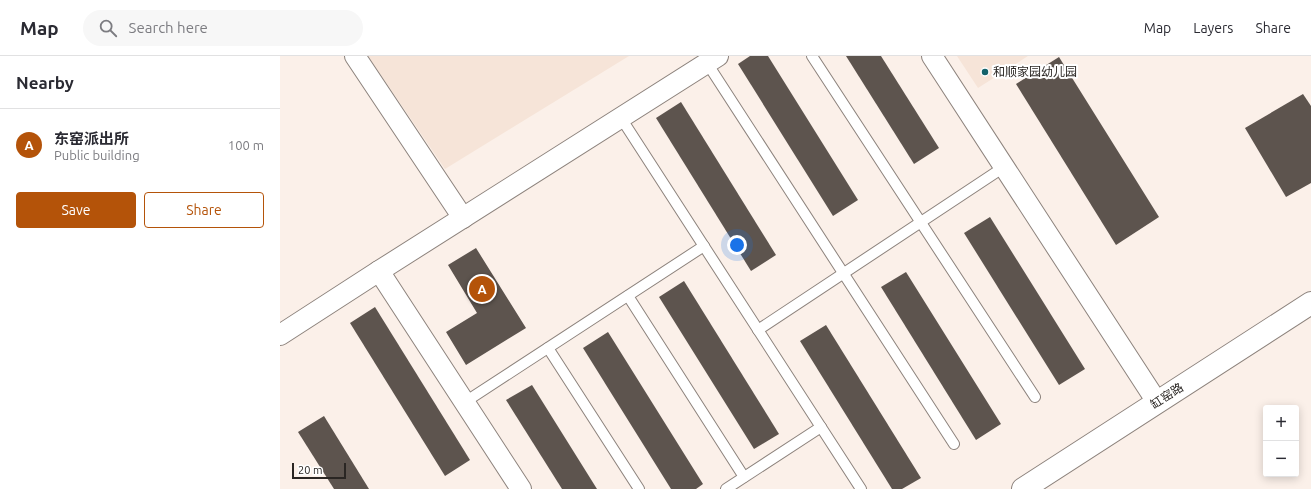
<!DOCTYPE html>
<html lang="en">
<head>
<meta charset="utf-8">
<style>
  :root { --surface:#fff; --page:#f7f7f7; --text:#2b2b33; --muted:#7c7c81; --line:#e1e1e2; --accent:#b45309 }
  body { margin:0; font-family:Ubuntu,"Noto Sans SC",sans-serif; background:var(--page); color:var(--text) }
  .controls { position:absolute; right:12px; bottom:12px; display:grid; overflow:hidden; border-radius:4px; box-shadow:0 2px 10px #0003 }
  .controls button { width:36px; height:36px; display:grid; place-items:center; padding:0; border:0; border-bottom:1px solid var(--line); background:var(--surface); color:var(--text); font:20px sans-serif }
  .scale { position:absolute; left:12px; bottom:10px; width:54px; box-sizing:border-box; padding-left:4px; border:2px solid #2a2623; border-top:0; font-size:11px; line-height:14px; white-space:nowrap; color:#2a2623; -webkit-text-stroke:3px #fff; paint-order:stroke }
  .you { position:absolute; left:457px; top:189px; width:14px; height:14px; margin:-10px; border:3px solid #fff; border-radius:50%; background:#1a73e8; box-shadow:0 0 0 6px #1a73e833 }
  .badge { display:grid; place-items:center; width:26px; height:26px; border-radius:50%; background:var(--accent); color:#fff; font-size:13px; font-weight:700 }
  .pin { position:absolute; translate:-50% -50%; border:2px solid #fff; box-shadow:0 1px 4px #0006 }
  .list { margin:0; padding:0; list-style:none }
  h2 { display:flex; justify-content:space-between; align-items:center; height:52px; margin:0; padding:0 16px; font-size:17px }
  h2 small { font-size:13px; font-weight:400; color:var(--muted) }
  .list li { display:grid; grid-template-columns:26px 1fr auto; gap:12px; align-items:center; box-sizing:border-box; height:72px; padding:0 16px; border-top:1px solid var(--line) }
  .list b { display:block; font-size:15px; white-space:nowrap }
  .list p { margin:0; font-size:13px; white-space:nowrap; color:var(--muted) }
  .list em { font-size:13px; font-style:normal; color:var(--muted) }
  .actions { display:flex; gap:8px; padding:12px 16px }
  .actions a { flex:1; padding:9px 0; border:1px solid var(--accent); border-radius:4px; text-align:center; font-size:14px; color:var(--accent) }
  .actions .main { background:var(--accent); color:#fff }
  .icon { flex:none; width:22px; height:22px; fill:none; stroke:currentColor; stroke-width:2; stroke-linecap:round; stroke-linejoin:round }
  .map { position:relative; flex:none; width:1031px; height:433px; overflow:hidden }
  header { display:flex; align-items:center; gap:24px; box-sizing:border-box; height:56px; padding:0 20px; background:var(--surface); border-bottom:1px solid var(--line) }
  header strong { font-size:19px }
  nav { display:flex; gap:22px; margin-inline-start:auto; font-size:14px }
  .search { width:280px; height:36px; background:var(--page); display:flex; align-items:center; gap:10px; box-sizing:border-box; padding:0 14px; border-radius:22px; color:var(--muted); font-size:15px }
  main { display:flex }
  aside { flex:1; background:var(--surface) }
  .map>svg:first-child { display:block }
</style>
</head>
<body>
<header>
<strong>Map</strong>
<div class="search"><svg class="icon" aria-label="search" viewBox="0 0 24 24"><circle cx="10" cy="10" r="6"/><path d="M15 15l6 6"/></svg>Search here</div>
<nav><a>Map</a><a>Layers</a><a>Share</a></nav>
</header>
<main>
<aside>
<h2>Nearby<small></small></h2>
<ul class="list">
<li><span class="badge">A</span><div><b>东窑派出所</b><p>Public building</p></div><em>100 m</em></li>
</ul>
<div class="actions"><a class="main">Save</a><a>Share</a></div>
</aside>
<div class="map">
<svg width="1031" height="433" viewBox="0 0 1031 433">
  <rect width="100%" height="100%" fill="#fbf0e9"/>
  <g fill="#f6e4d8">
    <polygon points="88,0 349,0 165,113"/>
    <polygon points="677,0 748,0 698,32"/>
  </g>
  <g fill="#5d544e">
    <polygon points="470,0 488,0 578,144 553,160 458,8"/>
    <polygon points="566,0 601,0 659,92 634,108"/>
    <polygon points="779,1 879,161 836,189 736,28"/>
    <polygon points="1023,38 1031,50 1031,127 1006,141 965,72"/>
    <polygon points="401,46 496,199 471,215 376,62"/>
    <polygon points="710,161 805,313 779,329 684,177"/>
    <polygon points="196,192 246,272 186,309 166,276 197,257 168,209"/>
    <polygon points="626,216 721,368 696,384 601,231"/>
    <polygon points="404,225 499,378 474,393 379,241"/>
    <polygon points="95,251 190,404 165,420 70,267"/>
    <polygon points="546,269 641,422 622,433 612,433 520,285"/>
    <polygon points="328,276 423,428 416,433 391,433 303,292"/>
    <polygon points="252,329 317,433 282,433 226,344"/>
    <polygon points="44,360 89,433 54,433 18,376"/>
  </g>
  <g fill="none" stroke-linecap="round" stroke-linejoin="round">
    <g stroke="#8d837d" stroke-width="12">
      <g id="service">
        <polyline points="532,0 755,341"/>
        <polyline points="427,7 674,388"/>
        <polyline points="341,62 581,433"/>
        <polyline points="348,240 464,421"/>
        <polyline points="478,274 724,111"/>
        <polyline points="268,292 359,433"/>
        <polyline points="185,346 424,190"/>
        <polyline points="446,433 541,371"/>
      </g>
    </g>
    <g stroke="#8d837d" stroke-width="22">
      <g id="minor">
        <polyline points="75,0 183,162"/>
        <polyline points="652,0 877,346"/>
        <polyline points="99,215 241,433"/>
        <polyline points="0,279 99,215 438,0"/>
      </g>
    </g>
    <g stroke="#8d837d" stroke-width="24">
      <polyline id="primary" points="743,433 1031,247"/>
    </g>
    <use href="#service" stroke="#fff" stroke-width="10"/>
    <use href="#minor" stroke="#fff" stroke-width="20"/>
    <use href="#primary" stroke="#fff" stroke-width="22"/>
  </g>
  <circle fill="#13626b" stroke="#fff" stroke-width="1.5" cx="705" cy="16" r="4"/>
  <g text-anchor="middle" stroke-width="4" stroke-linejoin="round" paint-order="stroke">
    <g font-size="12" fill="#2a2623" stroke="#fff" text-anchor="start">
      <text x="713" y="20">和顺家园幼儿园</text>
    </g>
    <g font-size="12" fill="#2a2623" stroke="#fff">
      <text transform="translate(887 340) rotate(-33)" y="4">缸窑路</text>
    </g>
  </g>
</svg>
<div class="controls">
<button>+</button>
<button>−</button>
</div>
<div class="scale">20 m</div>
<div class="you"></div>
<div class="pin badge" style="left:202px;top:233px">A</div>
</div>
</main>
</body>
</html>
